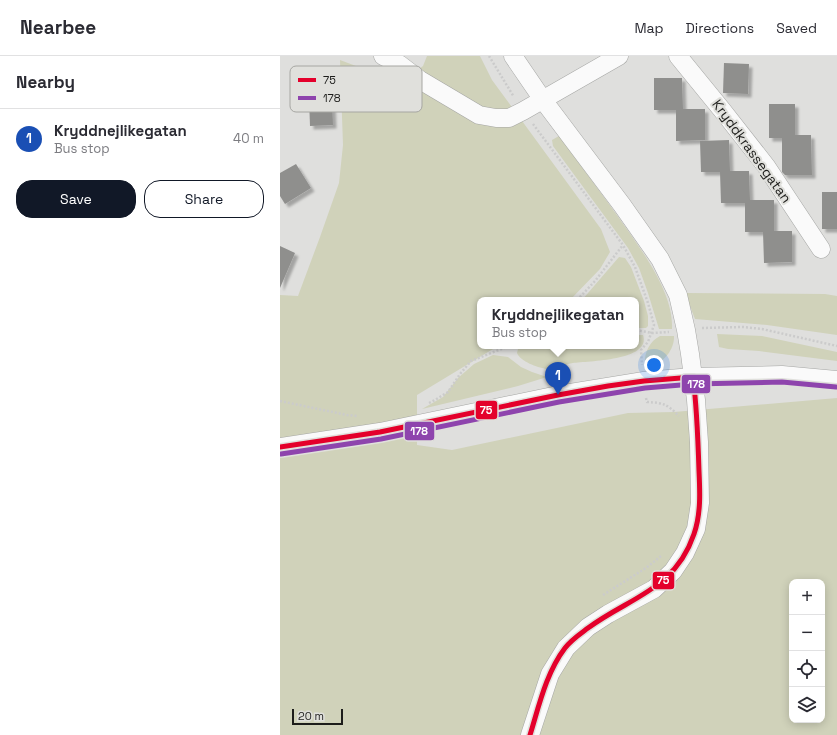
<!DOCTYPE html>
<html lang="en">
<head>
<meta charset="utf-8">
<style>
  :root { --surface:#fff; --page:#f7f7f7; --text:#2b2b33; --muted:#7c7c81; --line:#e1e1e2; --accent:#111827 }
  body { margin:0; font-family:"Space Grotesk",sans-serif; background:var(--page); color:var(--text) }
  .controls { position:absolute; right:12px; bottom:12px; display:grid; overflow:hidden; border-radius:8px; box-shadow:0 2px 10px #0003 }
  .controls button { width:36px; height:36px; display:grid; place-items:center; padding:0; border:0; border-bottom:1px solid var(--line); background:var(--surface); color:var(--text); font:20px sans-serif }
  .scale { position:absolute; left:12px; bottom:10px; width:51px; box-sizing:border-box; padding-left:4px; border:2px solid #1d1d1b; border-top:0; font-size:11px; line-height:14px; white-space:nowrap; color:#1d1d1b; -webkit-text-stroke:3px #e0e0dc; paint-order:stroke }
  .you { position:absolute; left:374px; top:309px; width:14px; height:14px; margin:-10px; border:3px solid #fff; border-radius:50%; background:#1a73e8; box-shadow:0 0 0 6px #1a73e833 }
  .badge { display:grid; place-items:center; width:26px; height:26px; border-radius:50%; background:var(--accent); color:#fff; font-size:13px; font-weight:700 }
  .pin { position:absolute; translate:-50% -33px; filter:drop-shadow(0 1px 2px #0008) }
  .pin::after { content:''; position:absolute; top:21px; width:14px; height:12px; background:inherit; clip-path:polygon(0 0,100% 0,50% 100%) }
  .popup { position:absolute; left:197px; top:241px; width:162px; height:52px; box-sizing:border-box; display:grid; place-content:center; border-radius:8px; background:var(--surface); filter:drop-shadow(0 1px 3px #0005); font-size:13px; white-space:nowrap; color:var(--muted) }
  .popup b { font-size:15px; color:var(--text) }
  .popup::after { content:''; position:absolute; left:50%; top:100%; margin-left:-8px; border:8px solid transparent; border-top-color:var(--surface) }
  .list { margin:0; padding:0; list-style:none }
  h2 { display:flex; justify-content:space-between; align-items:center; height:52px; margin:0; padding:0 16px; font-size:17px }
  h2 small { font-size:13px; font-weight:400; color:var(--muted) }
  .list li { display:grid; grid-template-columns:26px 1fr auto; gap:12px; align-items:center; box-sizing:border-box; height:60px; padding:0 16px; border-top:1px solid var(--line) }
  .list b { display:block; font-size:15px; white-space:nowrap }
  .list p { margin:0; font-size:13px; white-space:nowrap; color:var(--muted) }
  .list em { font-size:13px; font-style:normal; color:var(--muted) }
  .actions { display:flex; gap:8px; padding:12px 16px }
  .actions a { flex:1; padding:9px 0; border:1px solid var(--accent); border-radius:16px; text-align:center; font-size:14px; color:var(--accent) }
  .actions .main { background:var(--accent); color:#fff }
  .icon { flex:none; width:22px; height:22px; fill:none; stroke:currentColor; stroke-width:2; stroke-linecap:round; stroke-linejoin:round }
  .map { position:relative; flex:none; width:557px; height:679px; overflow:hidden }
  header { display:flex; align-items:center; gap:24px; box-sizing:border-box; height:56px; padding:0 20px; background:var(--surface); border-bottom:1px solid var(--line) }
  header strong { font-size:19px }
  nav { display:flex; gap:22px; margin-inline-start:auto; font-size:14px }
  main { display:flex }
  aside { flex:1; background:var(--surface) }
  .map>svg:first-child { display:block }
</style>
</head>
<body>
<header>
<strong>Nearbee</strong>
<nav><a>Map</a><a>Directions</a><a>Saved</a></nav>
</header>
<main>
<aside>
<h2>Nearby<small></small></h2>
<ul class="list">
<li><span class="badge" style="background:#1a4fb4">1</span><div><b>Kryddnejlikegatan</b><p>Bus stop</p></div><em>40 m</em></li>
</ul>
<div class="actions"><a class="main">Save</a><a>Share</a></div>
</aside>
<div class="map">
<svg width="557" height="679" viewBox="0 0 557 679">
  <defs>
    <filter id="shadow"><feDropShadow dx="3.5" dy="3.5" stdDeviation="1" flood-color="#0004"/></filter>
  </defs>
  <rect width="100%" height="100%" fill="#dfdfdd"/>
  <g fill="#d0d2ba" fill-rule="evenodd">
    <path d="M147,0H200L212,24L321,173L330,196L320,213L290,244H200V290H218L137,339V389L172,394L348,357L394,356L557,342V679H0V239L18,240L40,181L59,127L63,89L60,4L121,27L143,10ZM512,526H542V664H512Z"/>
    <path d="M279,80C299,107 319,134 339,162C359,191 394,235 392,273H379L368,237L359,212L348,192L273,90L272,84Z"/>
    <polygon points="339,201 345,202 351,211 364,245 368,260 368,270 366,272 356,272 356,244 302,244"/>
    <polygon points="405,237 545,238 557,240 557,279 487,269 415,263"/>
    <polygon points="437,278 482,280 557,296 557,305 479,295 448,293 439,291"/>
    <path d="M356,279H363C372,305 307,305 293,307C285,308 275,315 266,313C257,311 241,306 237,297L238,293L241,290H356Z"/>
    <path d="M380,280H394C395,294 380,313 365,308C364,296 370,285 380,280Z"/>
    <polygon points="213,299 228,301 241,311 252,316 267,321 238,330 142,353 163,341 178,322 194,308"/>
  </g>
  <g fill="#8f8f8d" filter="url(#shadow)">
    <polygon points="444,7 469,8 468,38 443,37"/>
    <polygon points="51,14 53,69 30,70 28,15"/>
    <polygon points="374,22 402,22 403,53 425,53 425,84 396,85 396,54 374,54"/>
    <polygon points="489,48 515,48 515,79 531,79 532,119 505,119 502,116 502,82 489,82"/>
    <polygon points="449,84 450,115 469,115 470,144 494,144 494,175 512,175 512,206 484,207 483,176 465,176 465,147 441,147 440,116 421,116 420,85"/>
    <polygon points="16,108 31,132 5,148 0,140 0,117"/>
    <rect x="542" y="136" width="15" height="37"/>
    <polygon points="0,190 15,197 0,232"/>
  </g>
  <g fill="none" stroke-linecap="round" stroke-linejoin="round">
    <g stroke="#a5a6a4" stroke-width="19">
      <g id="street">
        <polyline points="103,0 119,8 140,24 199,59 216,62 229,62 243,55 339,0"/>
        <polyline points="233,0 263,44 342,149 380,203 398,239 406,274 410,298 416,344 419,386 420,447 416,473 405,497 393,515 374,533 328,558 308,571 286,592 270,618 250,679"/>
        <polyline points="398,0 442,54 486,110 541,193"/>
        <polyline points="0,391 100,376 278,339 364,325 413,321 502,319 557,324"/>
      </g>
    </g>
    <g stroke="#cbcbcb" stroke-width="2.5" stroke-dasharray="2 2" stroke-linecap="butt">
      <polyline points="209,0 234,41"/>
      <polyline points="253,68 343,189 355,211 368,247 374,269 368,286 361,294 362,309"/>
      <polyline points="297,244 315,225 343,189"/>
      <polyline points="422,272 463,271 482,273 557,290"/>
      <polyline points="356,274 372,277 389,276"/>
      <path d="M366,342L367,346C384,347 387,348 399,360"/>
      <polyline points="0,345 67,359 77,360"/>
      <polyline points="149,347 155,344 168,336 180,318 191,305 229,290"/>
      <polyline points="323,539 366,512 381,500"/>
    </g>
    <use href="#street" stroke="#fafafa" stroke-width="18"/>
    <g stroke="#e0e0dc" stroke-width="8">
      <g id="bus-1">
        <polyline points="0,391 100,376 278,339 328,330 364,325 413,321"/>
        <path d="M250,679C259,650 266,617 285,592C291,584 300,578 308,572C350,541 395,534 414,478C421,458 420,436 419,415C418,383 417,352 413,321"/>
      </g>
    </g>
    <g stroke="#e0e0dc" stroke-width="8">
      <polyline id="bus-2" points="1,398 101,383 279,346 365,332 413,328 502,326 556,331"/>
    </g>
    <use href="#bus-1" stroke="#e4002b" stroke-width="5"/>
    <use href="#bus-2" stroke="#8e44ad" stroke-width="5"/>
  </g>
  <g text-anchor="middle" stroke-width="4" stroke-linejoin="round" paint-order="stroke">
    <g font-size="14" fill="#1d1d1b" stroke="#e0e0dc">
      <text transform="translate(472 95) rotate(54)" y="5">Kryddkrassegatan</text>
    </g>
  </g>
  <rect x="10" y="10" width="132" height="46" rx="6" fill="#e0e0dc" stroke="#a6a6a2" stroke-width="1"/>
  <rect x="18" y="22" width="18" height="4" fill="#e4002b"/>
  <rect x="18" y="40" width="18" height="4" fill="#8e44ad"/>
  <g font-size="11" fill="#1d1d1b">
    <text x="43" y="28">75</text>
    <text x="43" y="46">178</text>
  </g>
  <g stroke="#e0e0dc" stroke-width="1.5">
    <rect x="401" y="318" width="30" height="20" rx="4" fill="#8e44ad"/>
    <rect x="195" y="344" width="23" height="20" rx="4" fill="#e4002b"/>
    <rect x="124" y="365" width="31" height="20" rx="4" fill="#8e44ad"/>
    <rect x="372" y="515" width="23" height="19" rx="4" fill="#e4002b"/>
  </g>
  <g font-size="11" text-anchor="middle" font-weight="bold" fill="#fff">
    <text x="416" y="332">178</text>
    <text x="206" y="358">75</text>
    <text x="139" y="379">178</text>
    <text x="383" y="528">75</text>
  </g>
</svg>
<div class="controls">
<button>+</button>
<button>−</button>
<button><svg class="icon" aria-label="locate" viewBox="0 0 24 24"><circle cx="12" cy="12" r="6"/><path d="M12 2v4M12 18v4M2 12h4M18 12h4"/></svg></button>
<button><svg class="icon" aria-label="layers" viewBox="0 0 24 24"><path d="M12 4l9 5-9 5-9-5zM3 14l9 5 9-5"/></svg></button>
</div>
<div class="scale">20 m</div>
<div class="you"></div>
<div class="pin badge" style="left:278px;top:339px;background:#1a4fb4">1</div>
<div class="popup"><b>Kryddnejlikegatan</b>Bus stop</div>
</div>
</main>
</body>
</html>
